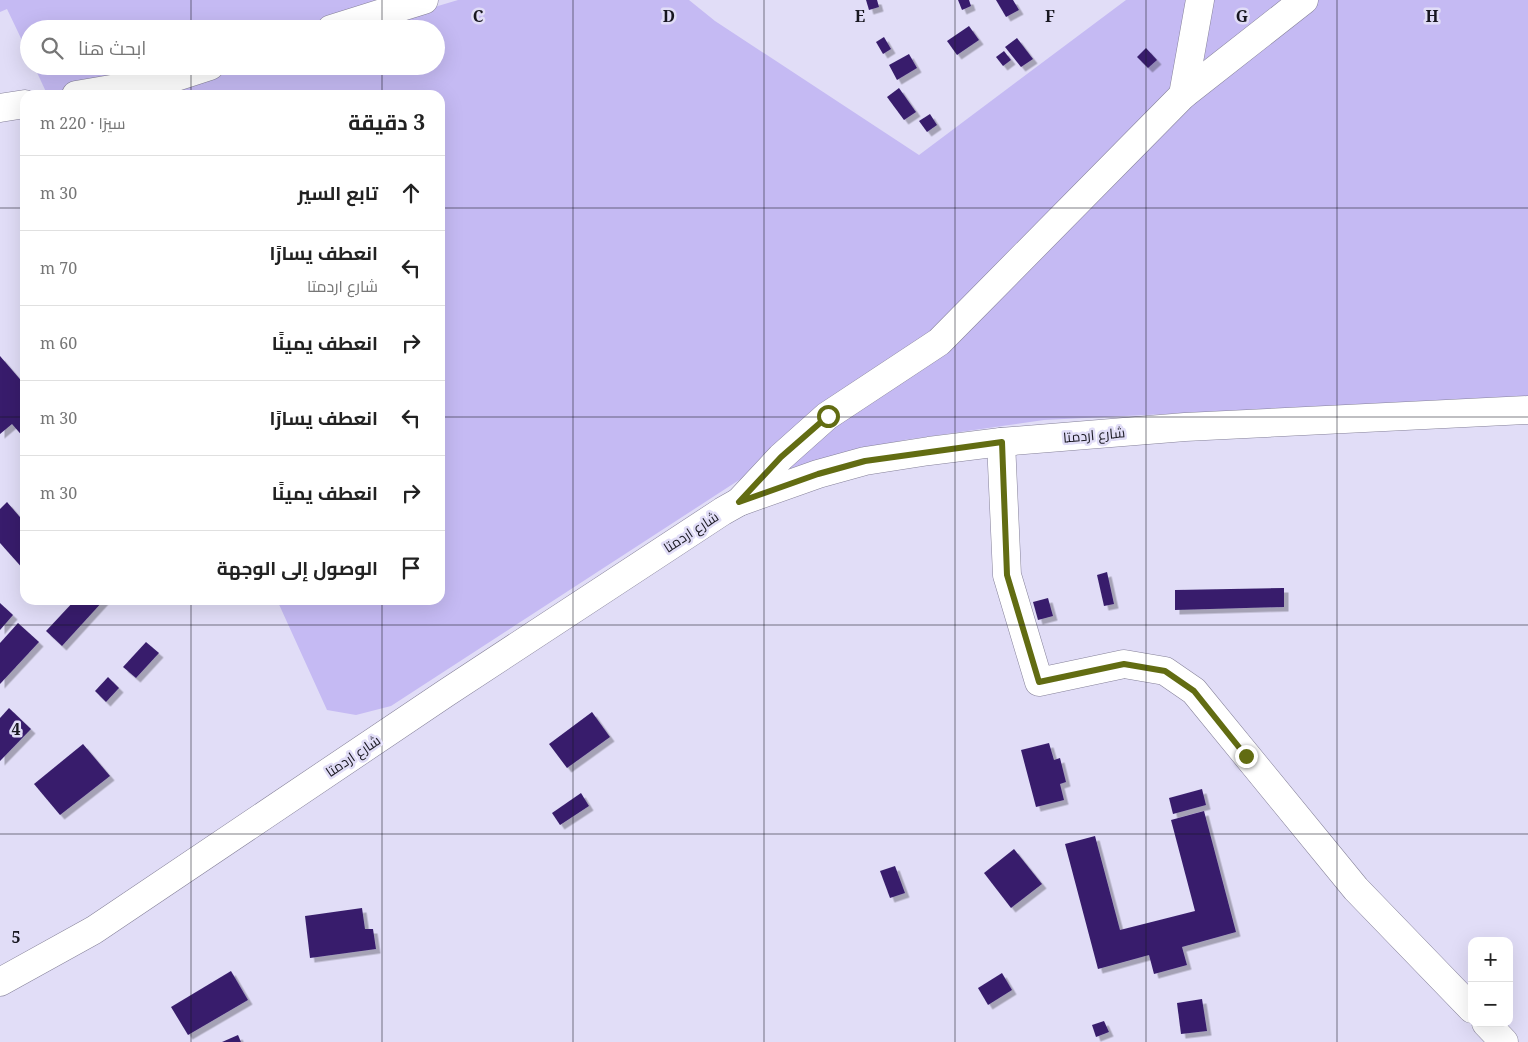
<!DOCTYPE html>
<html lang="ar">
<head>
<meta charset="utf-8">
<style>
  :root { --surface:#fff; --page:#f2f2f2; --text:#222; --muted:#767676; --line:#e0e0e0 }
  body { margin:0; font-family:"Noto Serif",Cairo,serif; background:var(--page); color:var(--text); direction:rtl }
  .controls { position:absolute; right:15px; bottom:15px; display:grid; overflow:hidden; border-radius:10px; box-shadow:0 5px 20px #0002 }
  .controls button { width:45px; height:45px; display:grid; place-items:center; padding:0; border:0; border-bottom:1px solid var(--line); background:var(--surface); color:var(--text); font:25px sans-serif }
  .stop { position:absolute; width:15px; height:15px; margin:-11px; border:4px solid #626c12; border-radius:50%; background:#fff }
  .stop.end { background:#626c12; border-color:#fff; box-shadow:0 1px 5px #0008 }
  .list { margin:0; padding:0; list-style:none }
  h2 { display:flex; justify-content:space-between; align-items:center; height:65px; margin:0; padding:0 20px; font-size:21px }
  h2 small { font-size:16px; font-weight:400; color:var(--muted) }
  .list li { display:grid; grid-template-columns:32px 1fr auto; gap:15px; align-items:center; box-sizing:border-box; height:75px; padding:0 20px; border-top:1px solid var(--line) }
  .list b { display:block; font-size:19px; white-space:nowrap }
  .list p { margin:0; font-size:16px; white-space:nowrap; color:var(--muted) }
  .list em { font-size:16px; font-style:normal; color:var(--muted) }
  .icon { flex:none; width:28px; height:28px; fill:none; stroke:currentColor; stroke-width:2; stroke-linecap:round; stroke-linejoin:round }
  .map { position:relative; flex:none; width:1528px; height:1042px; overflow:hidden; direction:ltr }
  .search { position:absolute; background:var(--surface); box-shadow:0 5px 20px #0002; left:20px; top:20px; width:425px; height:55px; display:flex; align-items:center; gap:12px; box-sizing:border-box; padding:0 18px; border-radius:28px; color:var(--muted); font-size:19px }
  .panel { position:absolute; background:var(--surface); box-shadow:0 5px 20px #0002; left:20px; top:90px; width:425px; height:515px; border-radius:15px; direction:rtl }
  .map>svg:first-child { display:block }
</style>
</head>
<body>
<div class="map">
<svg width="1528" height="1042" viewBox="0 0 1528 1042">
  <defs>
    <filter id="shadow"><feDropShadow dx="4.5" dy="4.5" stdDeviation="0" flood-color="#0004"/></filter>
  </defs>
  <rect width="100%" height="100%" fill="#e1ddf7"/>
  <g fill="#c5baf3">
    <polygon points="0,0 399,0 309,29 29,29 29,55 7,9 0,12"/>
    <polygon points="458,0 689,0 715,21 919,155 1126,0 1294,0 932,341 767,464 736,482 391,706 356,715 327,710 277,600 440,600 440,95 118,95 168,86 234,66 436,66 436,29 361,29"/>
    <polygon points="1315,0 1528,0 1528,396 1044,420 904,440 781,471 829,420 942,346 1189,99"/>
    <polygon points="34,66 192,66 166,74 47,94"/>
  </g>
  <g fill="#381f6c" filter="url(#shadow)">
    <polygon points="866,0 877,0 879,7 869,10"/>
    <polygon points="958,0 969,0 971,6 962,10"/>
    <polygon points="996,0 1013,0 1019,10 1006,17"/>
    <polygon points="969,26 979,40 957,55 947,41"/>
    <polygon points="884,37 891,49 883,54 876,42"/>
    <polygon points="1017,38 1033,59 1021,67 1005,47"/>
    <polygon points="1146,48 1157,60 1148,68 1137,57"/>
    <polygon points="1004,51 1011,60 1003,66 996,57"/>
    <polygon points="909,54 917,68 897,80 889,65"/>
    <polygon points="899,88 916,112 904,120 887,97"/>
    <polygon points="930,114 937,125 927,132 919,121"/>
    <polygon points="0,356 25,385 25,439 12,424 0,434"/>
    <polygon points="7,502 25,523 25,571 0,543 0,509"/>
    <polygon points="1107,572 1114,604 1104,606 1097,575"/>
    <polygon points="1284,588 1284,607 1175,610 1175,590"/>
    <polygon points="1048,598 1053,616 1038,620 1033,602"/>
    <polygon points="75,600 104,600 62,646 46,631"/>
    <polygon points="0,603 13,615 0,630"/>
    <polygon points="18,623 39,642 0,684 0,643"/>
    <polygon points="146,642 159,653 136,678 123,667"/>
    <polygon points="108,677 119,688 106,702 95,691"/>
    <polygon points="9,708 31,729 0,761 0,718"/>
    <polygon points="592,712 610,737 567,768 549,744"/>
    <polygon points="1049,743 1054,760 1060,758 1066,782 1060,784 1064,800 1036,807 1021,750"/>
    <polygon points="83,744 110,776 60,815 34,784"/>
    <polygon points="1202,789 1206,805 1173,814 1169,798"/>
    <polygon points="581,793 589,806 560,825 552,813"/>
    <polygon points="1204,811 1236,932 1182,947 1187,965 1154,974 1149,955 1098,969 1065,844 1095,836 1120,930 1195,911 1171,820"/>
    <polygon points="1014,849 1042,884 1011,908 984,873"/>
    <polygon points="895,866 905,893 890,898 880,871"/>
    <polygon points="362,908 365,929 373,929 376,949 310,958 305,916"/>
    <polygon points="231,971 248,1000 188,1035 171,1007"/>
    <polygon points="1002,973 1012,990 988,1005 978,988"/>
    <polygon points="1202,999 1207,1031 1181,1034 1177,1003"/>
    <polygon points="1104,1021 1109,1032 1096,1037 1092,1025"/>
    <polygon points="238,1035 241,1042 222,1042"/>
  </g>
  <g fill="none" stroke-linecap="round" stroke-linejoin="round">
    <g stroke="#858199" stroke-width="29">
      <g id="minor">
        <polyline points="331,29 424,0"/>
        <polyline points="76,95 170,79 210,66"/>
        <polyline points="1183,95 1200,0"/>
        <polyline points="0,108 25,104"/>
        <polyline points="1001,442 1007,575 1039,682 1124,664 1165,671 1194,691 1356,889 1472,1009"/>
        <polyline points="739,502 781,457 827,416 939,342 1183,95 1304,0"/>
        <polyline points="1486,1023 1504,1042"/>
      </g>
    </g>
    <g stroke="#858199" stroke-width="29">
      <polyline id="major" points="0,982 94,930 446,693 723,511 739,502 818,474 865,461 929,451 1001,442 1185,427 1528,410"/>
    </g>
    <use href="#minor" stroke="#fff" stroke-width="28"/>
    <use href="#major" stroke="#fff" stroke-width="28"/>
  </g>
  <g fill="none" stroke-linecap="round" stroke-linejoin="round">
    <polyline stroke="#626c12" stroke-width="6" points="828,416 781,457 739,502 818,474 865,461 1002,442 1007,575 1039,682 1124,664 1165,671 1194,691 1246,756"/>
  </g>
  <path fill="none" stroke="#181720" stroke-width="1" stroke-opacity="0.55" d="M191,0V29M382,0V29M573,0V1042M764,0V1042M955,0V1042M1146,0V1042M1337,0V1042M191,66V95M382,66V95M0,208H25M440,208H1528M0,417H25M440,417H1528M191,600V1042M382,600V1042M0,625H1528M0,834H1528"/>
  <g text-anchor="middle" stroke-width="5" stroke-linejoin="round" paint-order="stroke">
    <g font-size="14" fill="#181720" stroke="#e1ddf7">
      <text transform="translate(1094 435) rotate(-5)" y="5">شارع اردمتا</text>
      <text transform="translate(691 532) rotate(-33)" y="5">شارع اردمتا</text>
      <text transform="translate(353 756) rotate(-34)" y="5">شارع اردمتا</text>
    </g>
  </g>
  <g font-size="16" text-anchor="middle" font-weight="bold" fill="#181720" stroke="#e1ddf7" stroke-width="5" stroke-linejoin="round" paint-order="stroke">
    <text x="478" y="22">C</text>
    <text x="669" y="22">D</text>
    <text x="860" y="22">E</text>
    <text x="1050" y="22">F</text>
    <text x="1242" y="22">G</text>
    <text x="1432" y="22">H</text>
    <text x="16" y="735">4</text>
    <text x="16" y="943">5</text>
  </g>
</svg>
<div class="controls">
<button>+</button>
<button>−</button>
</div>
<div class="stop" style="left:828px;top:416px"></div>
<div class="stop end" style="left:1246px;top:756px"></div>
<div class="search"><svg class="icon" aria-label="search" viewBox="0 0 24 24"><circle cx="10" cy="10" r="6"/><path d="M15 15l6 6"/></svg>ابحث هنا</div>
<section class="panel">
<h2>3 دقيقة<small>سيرًا · 220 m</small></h2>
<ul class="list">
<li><svg class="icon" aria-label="ahead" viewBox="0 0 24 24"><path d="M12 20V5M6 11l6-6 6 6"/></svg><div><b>تابع السير</b></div><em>30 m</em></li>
<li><svg class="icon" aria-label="left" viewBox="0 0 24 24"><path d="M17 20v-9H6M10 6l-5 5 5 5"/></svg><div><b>انعطف يسارًا</b><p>شارع اردمتا</p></div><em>70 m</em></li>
<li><svg class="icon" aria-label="right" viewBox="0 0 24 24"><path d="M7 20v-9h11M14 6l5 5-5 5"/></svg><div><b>انعطف يمينًا</b></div><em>60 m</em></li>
<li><svg class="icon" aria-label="left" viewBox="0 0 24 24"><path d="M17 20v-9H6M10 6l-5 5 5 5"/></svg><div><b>انعطف يسارًا</b></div><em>30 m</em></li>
<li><svg class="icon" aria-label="right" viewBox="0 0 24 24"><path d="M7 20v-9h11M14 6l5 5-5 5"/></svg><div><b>انعطف يمينًا</b></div><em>30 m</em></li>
<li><svg class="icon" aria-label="arrive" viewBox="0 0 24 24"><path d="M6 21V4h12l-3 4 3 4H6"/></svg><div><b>الوصول إلى الوجهة</b></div></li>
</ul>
</section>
</div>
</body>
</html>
